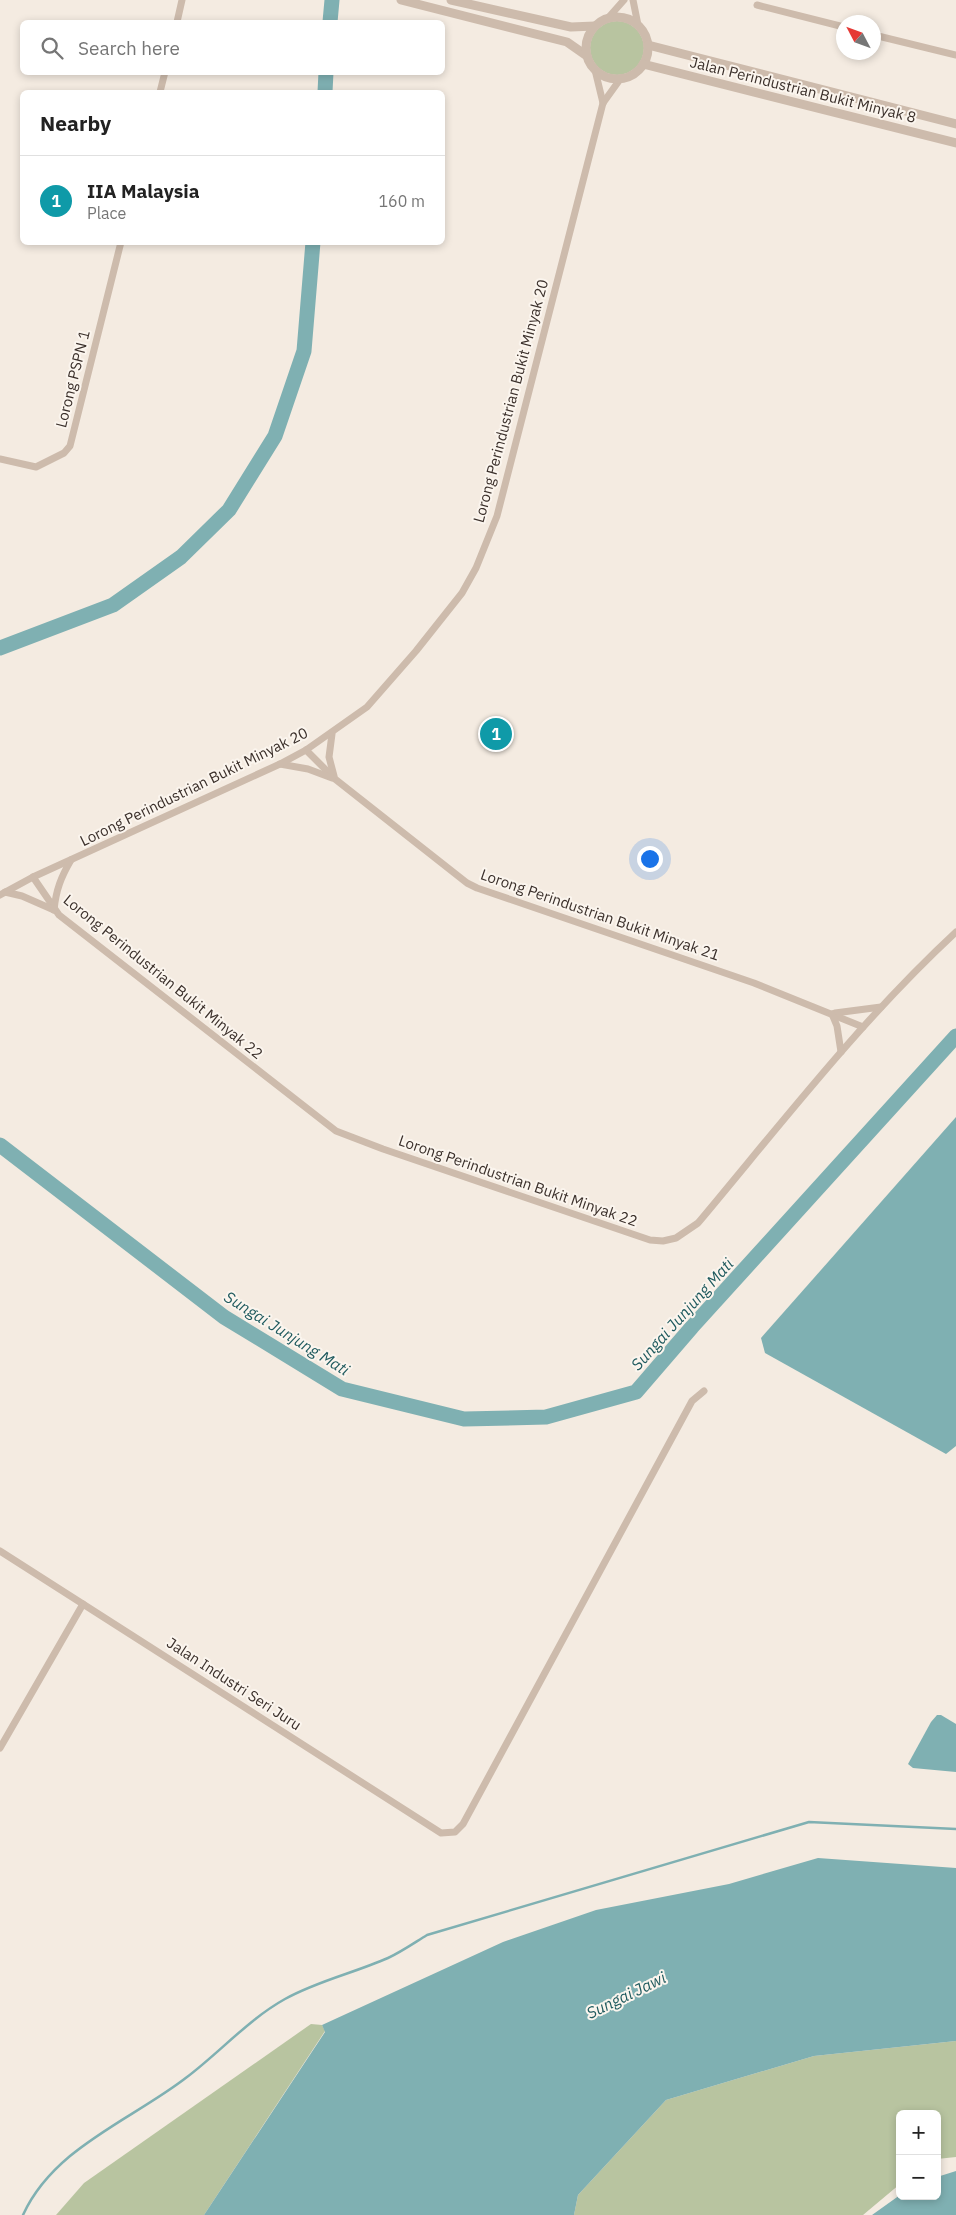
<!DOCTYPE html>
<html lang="en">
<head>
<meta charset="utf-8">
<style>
  :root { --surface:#fff; --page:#f6f6f6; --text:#222; --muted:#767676; --line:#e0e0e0; --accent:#1a73e8 }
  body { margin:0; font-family:"IBM Plex Sans",sans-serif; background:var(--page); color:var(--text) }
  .controls { position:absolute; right:15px; bottom:15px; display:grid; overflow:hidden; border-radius:8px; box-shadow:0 2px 8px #0003 }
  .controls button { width:45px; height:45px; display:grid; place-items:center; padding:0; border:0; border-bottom:1px solid var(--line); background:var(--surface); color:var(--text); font:25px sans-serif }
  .compass { position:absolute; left:836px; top:15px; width:45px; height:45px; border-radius:50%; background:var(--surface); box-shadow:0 2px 8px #0003; rotate:311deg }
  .you { position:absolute; left:649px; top:858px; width:18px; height:18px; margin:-12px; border:4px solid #fff; border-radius:50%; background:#1a73e8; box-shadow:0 0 0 8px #1a73e833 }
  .badge { display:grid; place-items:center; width:32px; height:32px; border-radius:50%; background:var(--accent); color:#fff; font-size:16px; font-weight:700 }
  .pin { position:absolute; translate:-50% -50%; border:2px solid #fff; box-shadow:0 1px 5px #0006 }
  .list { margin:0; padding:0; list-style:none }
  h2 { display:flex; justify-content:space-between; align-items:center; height:65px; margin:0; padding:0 20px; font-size:21px }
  h2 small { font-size:16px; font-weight:400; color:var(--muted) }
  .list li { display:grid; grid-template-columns:32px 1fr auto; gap:15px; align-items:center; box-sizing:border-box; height:90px; padding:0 20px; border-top:1px solid var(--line) }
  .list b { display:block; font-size:19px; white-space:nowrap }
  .list p { margin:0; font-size:16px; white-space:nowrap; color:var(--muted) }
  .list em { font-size:16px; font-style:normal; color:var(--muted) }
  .icon { flex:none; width:28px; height:28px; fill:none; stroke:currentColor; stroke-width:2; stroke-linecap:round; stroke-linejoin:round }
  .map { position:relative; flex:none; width:956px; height:2215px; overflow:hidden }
  .search { position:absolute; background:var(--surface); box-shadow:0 2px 8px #0003; left:20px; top:20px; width:425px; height:55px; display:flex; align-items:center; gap:12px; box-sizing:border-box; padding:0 18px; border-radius:8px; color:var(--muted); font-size:19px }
  .panel { position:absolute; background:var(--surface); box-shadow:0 2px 8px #0003; left:20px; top:90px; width:425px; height:155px; border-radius:8px }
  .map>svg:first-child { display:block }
</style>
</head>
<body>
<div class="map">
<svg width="956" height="2215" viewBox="0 0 956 2215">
  <rect width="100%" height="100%" fill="#f4ebe1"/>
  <g fill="#b8c4a0">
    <circle cx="617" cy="48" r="27"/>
    <polygon points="311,2024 322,2025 325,2031 204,2215 56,2215 84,2183"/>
    <polygon points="956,2041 956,2157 937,2159 937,2114 900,2114 900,2184 863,2215 574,2215 578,2195 666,2100 814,2056"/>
  </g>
  <g fill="#7fb0b2">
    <polygon points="956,1117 956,1446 946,1454 765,1353 761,1338"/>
    <polygon points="937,1715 941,1715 956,1724 956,1772 913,1768 908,1764 931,1722"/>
    <polygon points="818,1858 956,1868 956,2041 814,2056 666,2100 578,2195 574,2215 204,2215 325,2032 322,2025 503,1942 596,1910 729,1884"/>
    <polygon points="956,2171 956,2215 872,2215 900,2195 937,2196 937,2177"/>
  </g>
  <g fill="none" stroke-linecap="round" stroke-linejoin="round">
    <path stroke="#7fb0b2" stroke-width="2.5" d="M23,2215C54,2147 132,2120 187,2077C220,2052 249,2019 285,1999C317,1981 354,1973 388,1958C401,1952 414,1943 427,1935L809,1822L956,1829"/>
    <g stroke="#7fb0b2" stroke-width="15">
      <polyline points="330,22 332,0"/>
      <polyline points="325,92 326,72"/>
      <polyline points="0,648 113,605 181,557 229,510 275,436 304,351 313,242"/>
      <polyline points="0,1145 224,1317 342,1389 464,1419 546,1417 636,1392 692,1327 956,1036"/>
    </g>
    <g stroke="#cdbbac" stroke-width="7">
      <polyline points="633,0 638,25"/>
      <polyline points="757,5 844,27"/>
      <polyline points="608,18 624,0"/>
      <polyline points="177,22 182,0"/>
      <polyline points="874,35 956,55"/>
      <polyline points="595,70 603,103"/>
      <polyline points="160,92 165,72"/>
      <polyline points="0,459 36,467 64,453 70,446 121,242"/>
      <polyline points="332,734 329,757 334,776"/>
      <polyline points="306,750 335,779 467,883 477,888 754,983 863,1027"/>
      <polyline points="280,764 308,769 332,778"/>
      <path d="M33,877L59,915L336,1131L383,1149L650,1240L663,1241L676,1238L698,1223C781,1124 861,1020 956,932"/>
      <polyline points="5,892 22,896 54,910"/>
      <polyline points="0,895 33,877 280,764 306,750 367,707 416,651 462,593 476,568 497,516 603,103 621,78"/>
      <path d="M54,910C56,890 61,877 71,860"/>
      <polyline points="835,1013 881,1007"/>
      <polyline points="832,1014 837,1026 841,1052"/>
      <polyline points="0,1551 441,1833 455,1832 463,1824 692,1401 704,1391"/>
      <polyline points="0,1748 83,1604"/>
    </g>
    <g stroke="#cdbbac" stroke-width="9">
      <polyline points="401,0 567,42 587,56"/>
      <polyline points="451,0 571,27 595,26"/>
      <circle cx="617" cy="48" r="31"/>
      <polyline points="648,45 956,124"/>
      <polyline points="643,64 956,143"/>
    </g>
  </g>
  <g text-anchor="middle" stroke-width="4" stroke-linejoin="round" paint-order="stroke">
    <g font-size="15" fill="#3b302b" stroke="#fbf5ee">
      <text transform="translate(803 90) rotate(14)" y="5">Jalan Perindustrian Bukit Minyak 8</text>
      <text transform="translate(73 379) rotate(-76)" y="5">Lorong PSPN 1</text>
      <text transform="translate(511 401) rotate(-75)" y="5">Lorong Perindustrian Bukit Minyak 20</text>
      <text transform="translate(194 787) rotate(-26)" y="5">Lorong Perindustrian Bukit Minyak 20</text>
      <text transform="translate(600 915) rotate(19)" y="5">Lorong Perindustrian Bukit Minyak 21</text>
      <text transform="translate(163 977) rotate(39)" y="5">Lorong Perindustrian Bukit Minyak 22</text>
      <text transform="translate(518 1181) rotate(19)" y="5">Lorong Perindustrian Bukit Minyak 22</text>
      <text transform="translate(234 1684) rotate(33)" y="5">Jalan Industri Seri Juru</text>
    </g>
    <g font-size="16" font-style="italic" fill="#1f5a5e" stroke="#fbf5ee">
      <text transform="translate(682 1314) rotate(-48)" y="6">Sungai Junjung Mati</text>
      <text transform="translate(287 1333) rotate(32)" y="6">Sungai Junjung Mati</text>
      <text transform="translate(626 1995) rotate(-26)" y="6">Sungai Jawi</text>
    </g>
  </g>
</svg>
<div class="controls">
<button>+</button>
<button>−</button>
</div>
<svg class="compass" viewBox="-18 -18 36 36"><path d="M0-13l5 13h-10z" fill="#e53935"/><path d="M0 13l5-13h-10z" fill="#767676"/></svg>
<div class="you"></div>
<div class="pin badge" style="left:496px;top:734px;background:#0f9aa8">1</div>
<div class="search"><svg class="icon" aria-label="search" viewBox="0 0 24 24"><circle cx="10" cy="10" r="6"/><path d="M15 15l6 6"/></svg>Search here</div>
<section class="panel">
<h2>Nearby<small></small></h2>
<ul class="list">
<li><span class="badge" style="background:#0f9aa8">1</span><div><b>IIA Malaysia</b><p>Place</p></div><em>160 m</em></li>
</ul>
</section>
</div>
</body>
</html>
